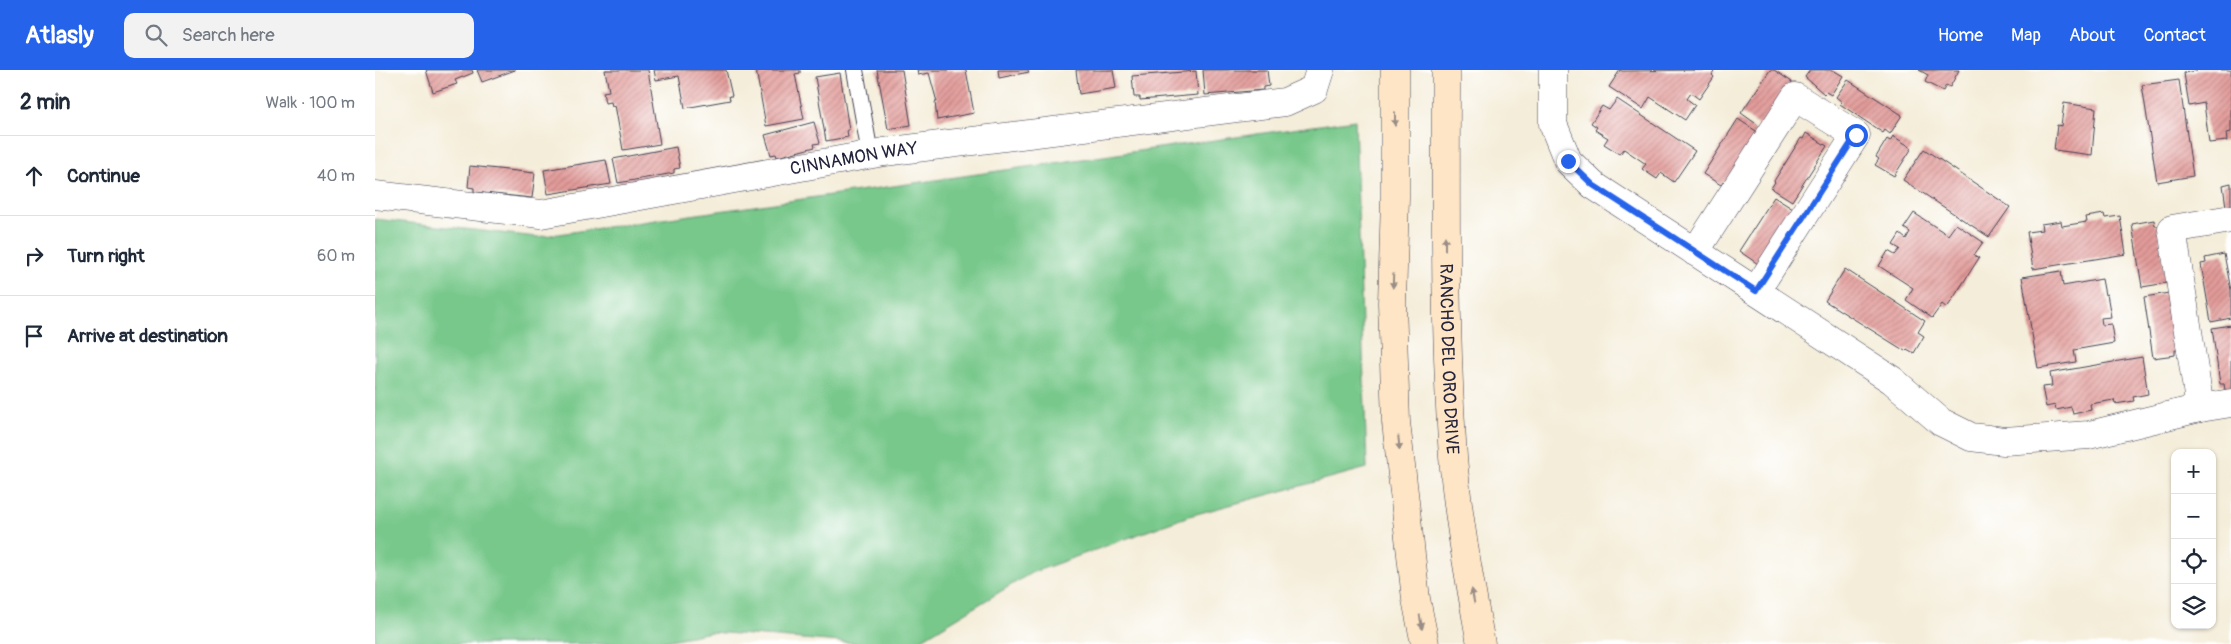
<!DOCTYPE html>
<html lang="en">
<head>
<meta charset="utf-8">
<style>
  :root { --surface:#fff; --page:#f2f2f3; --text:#1f2937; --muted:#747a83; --line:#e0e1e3; --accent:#2563eb }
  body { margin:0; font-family:Pangolin,sans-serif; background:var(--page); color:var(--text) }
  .controls { position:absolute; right:15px; bottom:15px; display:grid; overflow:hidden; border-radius:10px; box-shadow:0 1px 4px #0004 }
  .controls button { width:45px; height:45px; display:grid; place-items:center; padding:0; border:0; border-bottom:1px solid var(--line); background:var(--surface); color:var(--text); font:25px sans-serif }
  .stop { position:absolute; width:15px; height:15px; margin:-11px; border:4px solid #2563eb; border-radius:50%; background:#fff }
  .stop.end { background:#2563eb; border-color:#fff; box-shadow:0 1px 5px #0008 }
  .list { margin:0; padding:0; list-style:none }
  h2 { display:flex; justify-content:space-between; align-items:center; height:65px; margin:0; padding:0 20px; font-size:21px }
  h2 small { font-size:16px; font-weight:400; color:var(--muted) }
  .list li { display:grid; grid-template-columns:32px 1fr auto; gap:15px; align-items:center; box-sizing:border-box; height:80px; padding:0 20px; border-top:1px solid var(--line) }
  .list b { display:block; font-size:19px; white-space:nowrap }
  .list em { font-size:16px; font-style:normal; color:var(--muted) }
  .icon { flex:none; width:28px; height:28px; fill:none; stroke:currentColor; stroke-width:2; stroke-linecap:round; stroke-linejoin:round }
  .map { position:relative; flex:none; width:1856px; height:574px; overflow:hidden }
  header { display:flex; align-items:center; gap:30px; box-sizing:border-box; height:70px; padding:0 25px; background:var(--accent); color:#fff }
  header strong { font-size:24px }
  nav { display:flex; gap:28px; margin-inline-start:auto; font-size:18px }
  .search { width:350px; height:45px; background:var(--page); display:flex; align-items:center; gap:12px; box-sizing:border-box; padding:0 18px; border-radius:10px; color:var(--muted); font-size:19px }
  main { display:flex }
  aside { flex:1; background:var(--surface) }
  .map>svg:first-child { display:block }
</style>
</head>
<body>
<header>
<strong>Atlasly</strong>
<div class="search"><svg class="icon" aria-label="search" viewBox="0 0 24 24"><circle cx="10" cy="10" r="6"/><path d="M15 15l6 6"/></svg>Search here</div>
<nav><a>Home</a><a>Map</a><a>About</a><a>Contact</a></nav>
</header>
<main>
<aside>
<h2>2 min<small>Walk · 100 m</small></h2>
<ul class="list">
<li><svg class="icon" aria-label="ahead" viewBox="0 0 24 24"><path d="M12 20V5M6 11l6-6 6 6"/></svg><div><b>Continue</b></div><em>40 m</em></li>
<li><svg class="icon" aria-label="right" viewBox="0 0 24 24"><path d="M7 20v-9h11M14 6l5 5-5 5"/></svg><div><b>Turn right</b></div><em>60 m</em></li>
<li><svg class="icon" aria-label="arrive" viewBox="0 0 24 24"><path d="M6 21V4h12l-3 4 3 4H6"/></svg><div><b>Arrive at destination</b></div></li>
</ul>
</aside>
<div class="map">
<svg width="1856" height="574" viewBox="0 0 1856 574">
  <defs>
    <pattern id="building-hatch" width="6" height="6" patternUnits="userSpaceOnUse" patternTransform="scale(1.25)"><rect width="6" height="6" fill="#e39c9a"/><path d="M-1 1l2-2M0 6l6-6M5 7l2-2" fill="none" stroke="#b87f7f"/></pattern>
  </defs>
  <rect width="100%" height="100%" fill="#fff"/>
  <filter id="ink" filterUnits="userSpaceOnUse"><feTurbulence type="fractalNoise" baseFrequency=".02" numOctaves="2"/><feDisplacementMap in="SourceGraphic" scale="10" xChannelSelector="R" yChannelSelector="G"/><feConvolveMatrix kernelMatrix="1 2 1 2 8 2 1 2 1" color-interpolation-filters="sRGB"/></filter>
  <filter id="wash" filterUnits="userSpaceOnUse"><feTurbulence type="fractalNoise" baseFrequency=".0096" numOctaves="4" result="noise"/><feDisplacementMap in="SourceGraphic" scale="20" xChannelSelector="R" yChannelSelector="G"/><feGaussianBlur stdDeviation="1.12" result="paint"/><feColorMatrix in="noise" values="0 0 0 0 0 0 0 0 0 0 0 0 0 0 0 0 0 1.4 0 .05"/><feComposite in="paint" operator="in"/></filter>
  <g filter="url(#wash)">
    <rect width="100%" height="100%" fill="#f4edd9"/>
    <polygon fill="#77c88a" stroke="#4c7562" points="980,50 992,398 814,446 656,503 539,574 493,574 336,562 275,574 0,574 0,149 162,167"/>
    <g id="blocks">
      <g fill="url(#building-hatch)">
        <polygon points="51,0 97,0 98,3 80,10 82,14 58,22"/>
        <polygon points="102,0 140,0 107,12"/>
        <polygon points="230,0 273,0 285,74 248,80 240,35 237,36 236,32 230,33 228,22 234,21"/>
        <polygon points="279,0 351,0 357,26 354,26 355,30 310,38 304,6 281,10"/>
        <polygon points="381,0 425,0 425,3 420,4 429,49 391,56"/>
        <polygon points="502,0 527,0 536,55 513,59"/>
        <polygon points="542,0 591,0 599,43 562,50 560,32 562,32 554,3 543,5"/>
        <polygon points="623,0 653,0 654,2 624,8"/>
        <polygon points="701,0 738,0 741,18 704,24"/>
        <polygon points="828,0 892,0 894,16 888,17 888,20 830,25"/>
        <polygon points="1245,0 1247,1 1340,0 1337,5 1339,7 1324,29 1316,23 1312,29 1320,35 1310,50 1275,27 1268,39 1234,17"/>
        <polygon points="1395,0 1399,0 1417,12 1387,58 1366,43"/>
        <polygon points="1435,0 1458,0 1468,6 1456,25 1451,22 1449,24 1430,7"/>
        <polygon points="1544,0 1584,0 1575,17 1571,15 1568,21 1550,12 1553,5"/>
        <polygon points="1825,0 1856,0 1856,62 1851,63 1852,71 1834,73 1829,33 1814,36 1809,3"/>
        <polygon points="821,1 823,25 765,30 765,27 759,27 757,6"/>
        <polygon points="465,3 474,60 472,60 473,67 451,71 440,7"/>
        <polygon points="1473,10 1527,45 1515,64 1510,60 1508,63 1465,34 1467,32 1461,27"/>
        <polygon points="1804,10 1818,106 1782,112 1767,15"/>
        <polygon points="1242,29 1320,81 1299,112 1286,103 1282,109 1267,99 1271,94 1249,79 1245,84 1229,74 1233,68 1220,60 1222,57 1216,53 1227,36 1234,40"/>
        <polygon points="1689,33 1721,38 1717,85 1679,80 1682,55 1686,56"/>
        <polygon points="1363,49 1384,63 1352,113 1349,111 1346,115 1328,104"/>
        <polygon points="439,52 445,73 439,74 440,77 402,87 401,84 396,85 390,65"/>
        <polygon points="1431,63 1452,76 1417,131 1396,118 1400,112 1399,111 1426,68 1428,69"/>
        <polygon points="1518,66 1537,78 1519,106 1500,95 1504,89 1501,87 1512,69 1515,71"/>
        <polygon points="301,77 305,98 299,99 299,103 243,113 238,89"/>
        <polygon points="1549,79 1635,137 1614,167 1528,110"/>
        <polygon points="231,90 236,114 173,124 169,100"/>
        <polygon points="95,96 160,103 157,128 99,122 99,118 93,117"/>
        <polygon points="1856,113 1856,136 1851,137 1848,115"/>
        <polygon points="1399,127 1418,139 1383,194 1364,181"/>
        <polygon points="1539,143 1573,165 1581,154 1608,172 1599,185 1604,188 1572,238 1567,234 1557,248 1531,230 1538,218 1504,196 1513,181 1520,185 1525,179 1518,175 1525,164 1531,169 1535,162 1529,158"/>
        <polygon points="1729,144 1730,148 1745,146 1751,184 1658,199 1652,162 1667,160 1666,154 1686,151 1687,156 1712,152 1711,147"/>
        <polygon points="1779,150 1780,156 1783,156 1792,213 1767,217 1757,154"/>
        <polygon points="1849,184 1856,220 1856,248 1836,252 1826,194 1831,193 1830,188"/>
        <polygon points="1470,199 1550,251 1543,262 1549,266 1539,283 1532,279 1530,281 1450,231"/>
        <polygon points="1686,201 1688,216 1727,209 1730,225 1732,224 1736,247 1726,248 1727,255 1736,254 1739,273 1699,280 1701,292 1663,298 1647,207"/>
        <polygon points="1794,223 1803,280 1800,280 1800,285 1778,288 1769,227"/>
        <polygon points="1856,255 1856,320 1850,320 1849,314 1845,314 1837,258"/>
        <polygon points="1767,287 1773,324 1758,327 1759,331 1740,334 1739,330 1715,334 1716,340 1698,344 1696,337 1681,340 1680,335 1671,337 1667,317 1677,316 1675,303"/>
      </g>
    </g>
  </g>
  <g filter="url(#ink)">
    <use href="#blocks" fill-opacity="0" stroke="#424053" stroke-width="1"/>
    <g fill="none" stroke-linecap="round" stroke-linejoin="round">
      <g stroke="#424053" stroke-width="18">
        <polyline id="lane" points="480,0 495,84"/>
      </g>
      <g stroke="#424053" stroke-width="29">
        <g id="street">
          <polyline points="1178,0 1178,54 1193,91 1218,115 1517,310 1566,352 1596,367 1629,371 1714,365 1825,338 1856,333"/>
          <path id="s1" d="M0,125L166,144L509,82L910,32L939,19L945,0"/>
          <polyline points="1320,182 1420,27 1481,65 1381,221"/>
          <polyline points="1825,338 1797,159 1856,149"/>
        </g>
      </g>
      <g stroke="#424053" stroke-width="29">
        <g id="secondary">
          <polyline points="1020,0 1020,127 1017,233 1021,352 1041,529 1050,574"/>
          <path id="s2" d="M1071,0C1071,129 1069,258 1078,387C1083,449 1095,512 1106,574"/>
        </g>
      </g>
      <use href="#lane" stroke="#fff" stroke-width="16"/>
      <use href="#street" stroke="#fff" stroke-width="28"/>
      <use href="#secondary" stroke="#fde5c5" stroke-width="28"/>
    </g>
    <defs><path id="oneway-solid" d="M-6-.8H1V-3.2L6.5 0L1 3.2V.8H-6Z" transform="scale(1.25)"/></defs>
    <g fill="#9a8d87">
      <use href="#oneway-solid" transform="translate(1020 49) rotate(90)"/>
      <use href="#oneway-solid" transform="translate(1070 173) rotate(-90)"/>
      <use href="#oneway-solid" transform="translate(1018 211) rotate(92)"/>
      <use href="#oneway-solid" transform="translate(1024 373) rotate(84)"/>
      <use href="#oneway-solid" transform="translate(1098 526) rotate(-100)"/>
      <use href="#oneway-solid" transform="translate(1046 552) rotate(79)"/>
    </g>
  </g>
  <g fill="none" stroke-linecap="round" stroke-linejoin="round" filter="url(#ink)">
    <polyline stroke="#2563eb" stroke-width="6" points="1193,91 1218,115 1381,221 1481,65"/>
  </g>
  <g text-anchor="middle" stroke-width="4.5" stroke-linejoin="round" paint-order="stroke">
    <g font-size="18" fill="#22223b" stroke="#fff">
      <text dy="6" stroke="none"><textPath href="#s1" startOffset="485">CINNAMON WAY</textPath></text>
      <text dy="6" stroke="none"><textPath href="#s2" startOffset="289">RANCHO DEL ORO DRIVE</textPath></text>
    </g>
  </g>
</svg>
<div class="controls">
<button>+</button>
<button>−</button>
<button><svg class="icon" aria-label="locate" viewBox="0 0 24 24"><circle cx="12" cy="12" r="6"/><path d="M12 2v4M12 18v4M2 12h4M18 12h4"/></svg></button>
<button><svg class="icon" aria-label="layers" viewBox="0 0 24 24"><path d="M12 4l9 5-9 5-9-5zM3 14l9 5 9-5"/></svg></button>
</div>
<div class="stop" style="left:1481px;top:65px"></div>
<div class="stop end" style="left:1193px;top:91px"></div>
</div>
</main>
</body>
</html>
